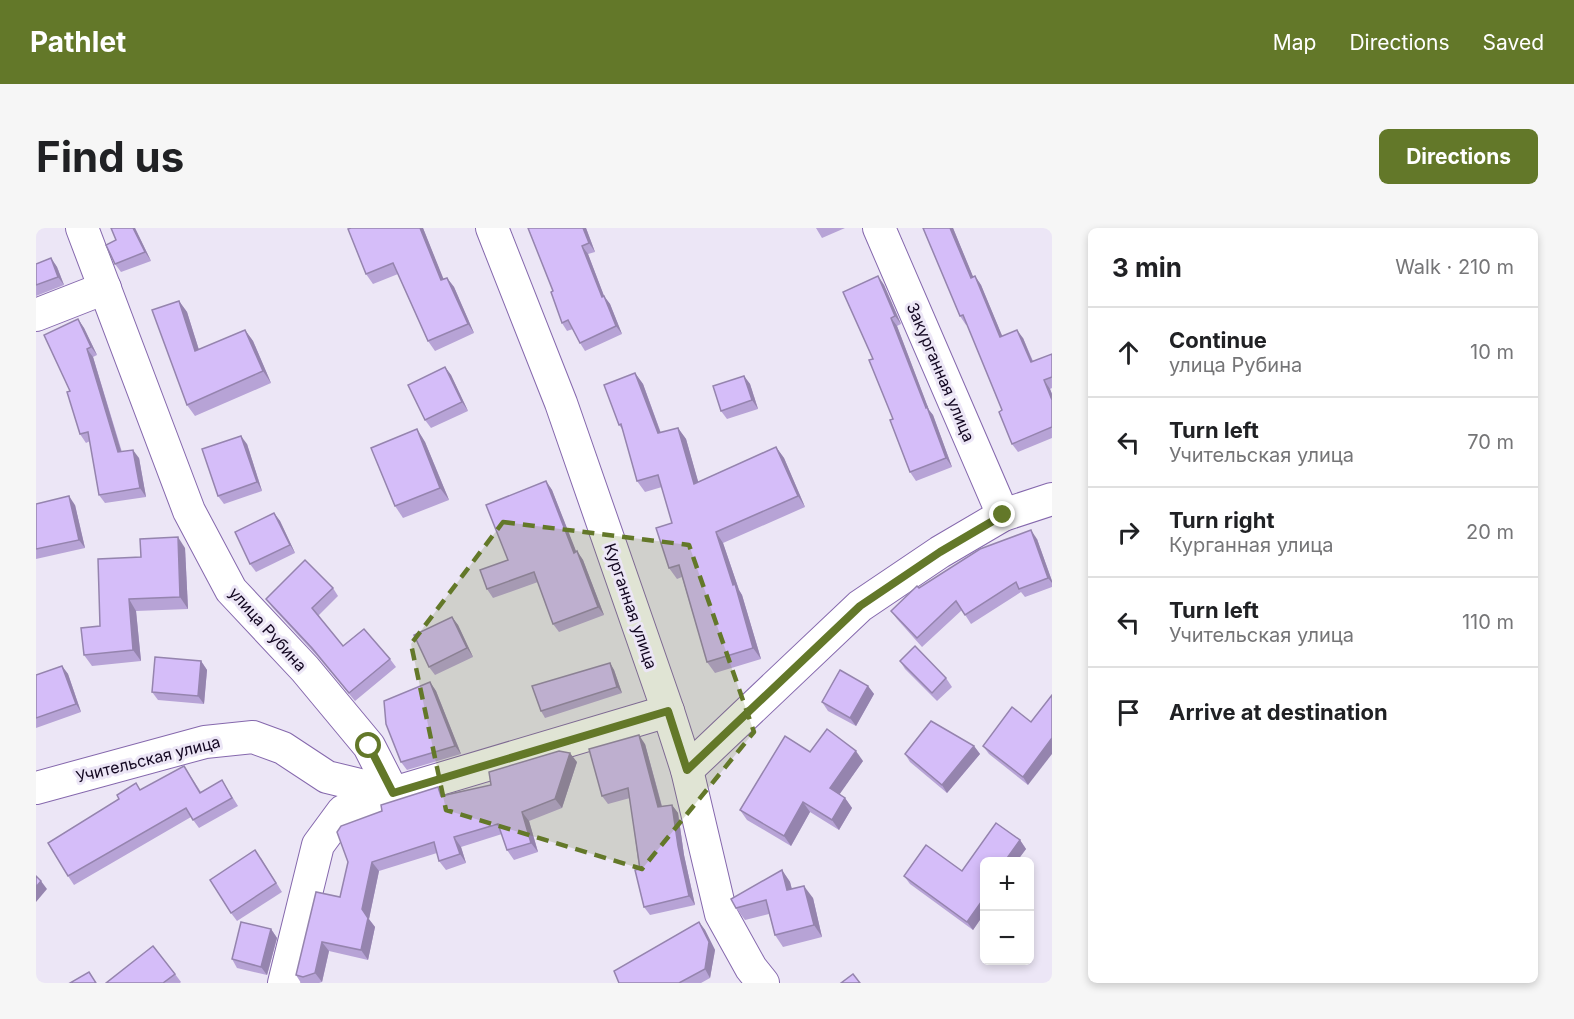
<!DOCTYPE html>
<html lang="en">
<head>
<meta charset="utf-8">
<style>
  :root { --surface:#fff; --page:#f6f6f6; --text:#202124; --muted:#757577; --line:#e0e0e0; --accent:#637829 }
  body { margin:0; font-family:Inter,sans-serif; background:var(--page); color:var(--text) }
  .controls { position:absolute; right:18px; bottom:18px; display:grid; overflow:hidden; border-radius:9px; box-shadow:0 3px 9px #0003 }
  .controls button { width:54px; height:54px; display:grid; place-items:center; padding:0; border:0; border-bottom:2px solid var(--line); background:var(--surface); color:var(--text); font:30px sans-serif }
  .stop { position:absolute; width:18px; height:18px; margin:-14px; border:4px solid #637829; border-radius:50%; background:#fff }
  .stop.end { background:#637829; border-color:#fff; box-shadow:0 2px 6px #0008 }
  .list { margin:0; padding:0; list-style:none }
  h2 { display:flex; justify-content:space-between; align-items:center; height:78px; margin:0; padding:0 24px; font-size:26px }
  h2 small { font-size:20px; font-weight:400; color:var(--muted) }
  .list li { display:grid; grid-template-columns:39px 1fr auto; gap:18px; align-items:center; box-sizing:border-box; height:90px; padding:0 24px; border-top:2px solid var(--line) }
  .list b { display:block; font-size:22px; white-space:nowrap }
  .list p { margin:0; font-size:20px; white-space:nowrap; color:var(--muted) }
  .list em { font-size:20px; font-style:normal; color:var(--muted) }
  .icon { flex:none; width:33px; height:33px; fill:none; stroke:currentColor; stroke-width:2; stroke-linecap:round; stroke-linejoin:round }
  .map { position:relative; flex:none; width:1016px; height:755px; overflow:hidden; border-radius:9px }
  header { display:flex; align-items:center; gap:36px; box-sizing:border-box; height:84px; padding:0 30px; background:var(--accent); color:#fff }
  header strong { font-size:28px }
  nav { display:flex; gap:33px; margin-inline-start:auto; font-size:21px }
  .intro { display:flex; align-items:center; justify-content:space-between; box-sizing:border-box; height:144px; padding:0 36px }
  h1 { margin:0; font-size:42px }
  .button { padding:15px 27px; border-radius:9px; background:var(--accent); color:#fff; font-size:21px; font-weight:700 }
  main { display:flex; gap:36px; padding:0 36px }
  aside { flex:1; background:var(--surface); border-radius:9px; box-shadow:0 3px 9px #0003 }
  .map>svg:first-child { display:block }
</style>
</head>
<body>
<header>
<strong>Pathlet</strong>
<nav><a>Map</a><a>Directions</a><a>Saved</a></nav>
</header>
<div class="intro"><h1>Find us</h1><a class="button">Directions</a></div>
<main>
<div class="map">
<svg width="1016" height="755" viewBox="0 0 1016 755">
  <rect width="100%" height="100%" fill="#ece6f6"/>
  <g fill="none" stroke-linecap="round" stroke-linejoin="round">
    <g stroke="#8568ad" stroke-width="34">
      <g id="minor">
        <polyline points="46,0 153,283 195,362 269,441 333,518 357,565 307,583 282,617 248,755"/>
        <polyline points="456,0 525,175 632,483 651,542 685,686 715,740 727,755"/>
        <polyline points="843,0 967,287"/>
        <polyline points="0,87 69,60"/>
        <polyline points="651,542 824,378 904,324 967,287 1016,271"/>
        <polyline points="0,560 169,514 217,509 247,520 291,549 357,565 632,483"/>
      </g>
    </g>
    <use href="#minor" stroke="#fff" stroke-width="32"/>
  </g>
  <g fill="#b7a3d6">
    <polygon points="75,0 99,0 115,33 85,44 79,36 80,12"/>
    <polygon points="315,0 387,0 407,51 411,50 418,59 438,105 399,123 392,113 362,46 337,56 330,46"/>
    <polygon points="550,0 559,24 552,26 568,68 574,76 586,106 549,123 544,115 537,101 531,103 526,95 517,63"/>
    <polygon points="780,0 809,0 786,10"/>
    <polygon points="887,0 917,0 937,49 939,48 945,57 966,108 987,110 997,133 1016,126 1016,160 1014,161 1016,166 1016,210 982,224 976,216 966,182 931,96 930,97 924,88"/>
    <polygon points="15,30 21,39 28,57 0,68 0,36"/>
    <polygon points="842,48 848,57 865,96 861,98 893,182 897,187 916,239 880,253 874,244 837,131"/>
    <polygon points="143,73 151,84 163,122 209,102 217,113 235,155 159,188 151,177"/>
    <polygon points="42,91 48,100 61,127 57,129 86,224 103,230 110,269 69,275 63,267 54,213 50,215 44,206 34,163"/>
    <polygon points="409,139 415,147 432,183 395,200 389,192"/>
    <polygon points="599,145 607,156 625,205 642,200 650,211 662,254 740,219 748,230 769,279 687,315 703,362 706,367 725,431 679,445 671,434 646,349 641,351 633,340 636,295 626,259 609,264 601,253 587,202 583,197"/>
    <polygon points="708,148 714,156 722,181 691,191 685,183"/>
    <polygon points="381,201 389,214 413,272 367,290 359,278"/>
    <polygon points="211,216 226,263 188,276 182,268"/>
    <polygon points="510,253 516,262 540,324 541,323 547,332 568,387 523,404 517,396 502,354 457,370 451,361 472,332"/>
    <polygon points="0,276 39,277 49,320 0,331"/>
    <polygon points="238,285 244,293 259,325 220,344 214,336"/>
    <polygon points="1001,311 1016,353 1016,359 989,369 985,364 935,396 926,382 886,419 861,391 855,383 883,360"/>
    <polygon points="149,320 152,381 100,383 105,433 56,438 48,427 105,329"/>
    <polygon points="297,360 302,368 282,388 307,418 354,431 360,439 319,473 282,429 236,379 230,371"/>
    <polygon points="416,389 422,397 437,429 399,447 393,439"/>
    <polygon points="165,433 171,442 168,476 122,472 116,464"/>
    <polygon points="864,433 910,450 916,459 901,473 869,441"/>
    <polygon points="574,435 578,442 586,465 509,490 505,483"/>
    <polygon points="26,438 32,446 45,484 0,500 0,447"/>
    <polygon points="394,454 400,463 425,526 371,542 365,534"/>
    <polygon points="832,458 838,466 820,498 792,483 786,474"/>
    <polygon points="995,494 992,557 953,526 947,518"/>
    <polygon points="609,516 626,578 636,577 642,585 648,627 659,677 614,687 608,679 594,570 572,576 566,568"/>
    <polygon points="938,518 944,526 911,565 874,534 869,526"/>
    <polygon points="774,524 827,533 803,566 809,570 816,580 803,602 774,584 755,618 711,592 704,582"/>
    <polygon points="541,534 526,580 493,593 502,624 478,632 471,622 466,606 425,619 430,635 410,642 403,633 401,625 343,643 333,691 339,699 332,732 293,723 286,754 283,755 265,755 260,747 304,669 346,583 402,559 408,567 455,557"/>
    <polygon points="148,538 165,564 186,552 202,578 163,600 155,589 38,657 32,648 105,562"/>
    <polygon points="960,595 984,612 990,621 981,633 948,633 948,686 937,702 874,656 868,648 890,617 926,643"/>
    <polygon points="225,630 246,664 201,693 195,685"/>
    <polygon points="746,642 754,654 756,661 777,670 786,709 747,719 739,707 733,686 709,692 700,680"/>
    <polygon points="663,694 669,702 679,722 674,750 665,755 583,755"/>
    <polygon points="235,701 241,710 231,747 201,740 196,731"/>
    <polygon points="139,746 145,754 144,755 70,755"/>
  </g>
  <g fill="#9584ae">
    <polygon points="97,0 99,0 115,33 109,24"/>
    <polygon points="384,0 387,0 412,62 405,52"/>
    <polygon points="547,0 550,0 559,24 553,15"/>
    <polygon points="914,0 917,0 941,58 935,50"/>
    <polygon points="546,18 552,26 570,73 568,68 574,76 586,106 580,98 566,69"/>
    <polygon points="15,30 21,39 28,57 22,49"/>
    <polygon points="842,48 848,57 865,96 859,88"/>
    <polygon points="939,48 945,57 970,117 964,109"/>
    <polygon points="411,50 418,59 438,105 432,96"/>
    <polygon points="143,73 151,84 167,135 159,123"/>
    <polygon points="855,90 861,98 893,182 897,187 916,239 910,230"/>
    <polygon points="42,91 48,100 61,127 55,119"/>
    <polygon points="209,102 217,113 235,155 227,143"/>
    <polygon points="981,102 987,110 1000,142 995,134"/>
    <polygon points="51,121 57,129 88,233 82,224"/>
    <polygon points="409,139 415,147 432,183 426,174"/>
    <polygon points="599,145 607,156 629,217 622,205"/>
    <polygon points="708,148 714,156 722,181 716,172"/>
    <polygon points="1008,152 1014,161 1016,166 1016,172"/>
    <polygon points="642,200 650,211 666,267 658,256"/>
    <polygon points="381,201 389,214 413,272 404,260"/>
    <polygon points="205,208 211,216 226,263 221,254"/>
    <polygon points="740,219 748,230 769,279 762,268"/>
    <polygon points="97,222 103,230 110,269 104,260"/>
    <polygon points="510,253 516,262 544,333 538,325"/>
    <polygon points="33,268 39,277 49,320 43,312"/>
    <polygon points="238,285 244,293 259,325 254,317"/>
    <polygon points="995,302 1001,311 1016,353 1016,355 1012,350"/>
    <polygon points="680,304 687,315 703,362 706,367 725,431 717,420"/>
    <polygon points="142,309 149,320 152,381 144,369"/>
    <polygon points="541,323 547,332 568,387 562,379"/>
    <polygon points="93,371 100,383 105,433 97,422"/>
    <polygon points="416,389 422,397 437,429 431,420"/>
    <polygon points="165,433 171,442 168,476 162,468"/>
    <polygon points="574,435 578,442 586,465 581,459"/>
    <polygon points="26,438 32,446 45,484 40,476"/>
    <polygon points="394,454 400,463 425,526 419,518"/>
    <polygon points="832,458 838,466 820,498 814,490"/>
    <polygon points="603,507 609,516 628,587 622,579"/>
    <polygon points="1016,510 1016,526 992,557 987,549"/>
    <polygon points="938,518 944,526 911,565 906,557"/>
    <polygon points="820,523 827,533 801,570 794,560"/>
    <polygon points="534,525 541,534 526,580 519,571"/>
    <polygon points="809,570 816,580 803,602 796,592"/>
    <polygon points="767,574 774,584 755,618 748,608"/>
    <polygon points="636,577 642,585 648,627 659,677 653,668 642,618"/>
    <polygon points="486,584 493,593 502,624 495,615"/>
    <polygon points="418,609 425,619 430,635 424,626"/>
    <polygon points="984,612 990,621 981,633 969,633"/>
    <polygon points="336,634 343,643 333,691 326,681"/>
    <polygon points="746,642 754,654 759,674 751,662"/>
    <polygon points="5,653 11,661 0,674 0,659"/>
    <polygon points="768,658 777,670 786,709 778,697"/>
    <polygon points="948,670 948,686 937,702 931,694"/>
    <polygon points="332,690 339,699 332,732 325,722"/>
    <polygon points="663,694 669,702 679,722 674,750 669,741"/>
    <polygon points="235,701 241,710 231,747 225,739"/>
    <polygon points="286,714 293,723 286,754 279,745"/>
  </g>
  <g fill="#d5bdf9" stroke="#9584ae" stroke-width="1.5">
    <polygon points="75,0 97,0 109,24 79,36 70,17 80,12"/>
    <polygon points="315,0 384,0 405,52 411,50 432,96 392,113 357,35 330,46 312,1"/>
    <polygon points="492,0 547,0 553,15 546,18 566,69 568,68 580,98 544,115 532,92 526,95 515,64 517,63"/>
    <polygon points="887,0 914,0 935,50 939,48 964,109 981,102 995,134 1016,126 1016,149 1008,152 1016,172 1016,199 976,216 963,184 966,182 927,87 924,88"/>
    <polygon points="15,30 22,49 0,57 0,36"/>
    <polygon points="842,48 859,88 855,90 890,180 891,179 910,230 874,244 854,192 857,191 833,132 837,131 807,64"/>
    <polygon points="143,73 159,123 209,102 227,143 151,177 116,82"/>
    <polygon points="42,91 55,119 51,121 82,224 97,222 104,260 63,267 52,204 44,206 31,164 34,163 8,107"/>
    <polygon points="409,139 426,174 389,192 372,157"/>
    <polygon points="599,145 622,205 642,200 658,256 740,219 762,268 680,304 697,357 699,356 717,420 671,434 643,337 633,340 620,300 636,295 622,247 601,253 585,196 583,197 568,157"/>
    <polygon points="708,148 716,172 685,183 677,158"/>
    <polygon points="381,201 404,260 359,278 335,220"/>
    <polygon points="205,208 221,254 182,268 166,221"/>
    <polygon points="510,253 538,325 541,323 562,379 517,396 498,344 451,361 444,342 472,332 450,277"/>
    <polygon points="33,268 43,312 0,321 0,276"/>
    <polygon points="238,285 254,317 214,336 199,304"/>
    <polygon points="995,302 1012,350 983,361 980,354 929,387 920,373 881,410 855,383 881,358 883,360 944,321"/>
    <polygon points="142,309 144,369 93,371 97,422 48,427 45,400 64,398 62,331 105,329 104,311"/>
    <polygon points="269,332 297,360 276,380 307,418 328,401 354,431 313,465 276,420 230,371"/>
    <polygon points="416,389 431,420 393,439 378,407"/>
    <polygon points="879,418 910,450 896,465 864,433"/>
    <polygon points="119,429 165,433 162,468 116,464"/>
    <polygon points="574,435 581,459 505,483 496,458"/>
    <polygon points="26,438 40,476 0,490 0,447"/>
    <polygon points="804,442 832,458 814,490 786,474"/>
    <polygon points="394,454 419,518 365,534 350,496 348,473"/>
    <polygon points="1016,467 1016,510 987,549 947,518 976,479 995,494"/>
    <polygon points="895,493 938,518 906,557 869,526"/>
    <polygon points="791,501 820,523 794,560 809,570 796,592 767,574 748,608 704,582 749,508 774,524"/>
    <polygon points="603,507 622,579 636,577 642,618 653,668 608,679 599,642 604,641 592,560 566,568 553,521"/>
    <polygon points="523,523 534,525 519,571 486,584 495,615 471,622 462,596 418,609 424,626 403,633 398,614 336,634 326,681 332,690 325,722 286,714 279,745 267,749 260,747 280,664 304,669 312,634 301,604 305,598 346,583 345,577 402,559 405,568 455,557 453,544"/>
    <polygon points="148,538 164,565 186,552 196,570 157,592 150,580 32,648 12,615 83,571 81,567 100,555 104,562"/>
    <polygon points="960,595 984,612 969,633 948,633 948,670 931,694 868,648 890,617 926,643"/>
    <polygon points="219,622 240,655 195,685 174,652"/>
    <polygon points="746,642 751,662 768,658 778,697 739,707 730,672 700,680 695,671"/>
    <polygon points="0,648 5,653 0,659"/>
    <polygon points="205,694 235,701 225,739 196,731"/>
    <polygon points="663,694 673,714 669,741 643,755 583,755 578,743"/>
    <polygon points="117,718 139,746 127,755 70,755"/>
    <polygon points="53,744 60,755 34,755"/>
    <polygon points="817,746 824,755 805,755"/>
  </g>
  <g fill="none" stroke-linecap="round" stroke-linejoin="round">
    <polyline stroke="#637829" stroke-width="8" points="333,518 357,565 632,483 651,542 824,378 904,324 967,287"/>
  </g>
  <path fill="#637829" fill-opacity="0.2" stroke="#637829" stroke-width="4.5" stroke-dasharray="12 8" stroke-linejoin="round" d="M467,294L653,317L718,504L606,641L410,582L375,416Z"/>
  <g text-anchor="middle" stroke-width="6" stroke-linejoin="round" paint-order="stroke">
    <g font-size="16" fill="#130721" stroke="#ece6f6">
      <text transform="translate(905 144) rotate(67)" y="6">Закурганная улица</text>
      <text transform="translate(595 378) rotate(71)" y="6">Курганная улица</text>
      <text transform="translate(232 401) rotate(48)" y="6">улица Рубина</text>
      <text transform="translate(112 531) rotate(-14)" y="6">Учительская улица</text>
    </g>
  </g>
</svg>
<div class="controls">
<button>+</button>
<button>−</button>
</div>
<div class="stop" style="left:333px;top:518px"></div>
<div class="stop end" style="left:967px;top:287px"></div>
</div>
<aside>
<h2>3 min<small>Walk · 210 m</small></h2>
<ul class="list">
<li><svg class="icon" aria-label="ahead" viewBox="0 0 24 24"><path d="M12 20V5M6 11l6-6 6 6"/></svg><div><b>Continue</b><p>улица Рубина</p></div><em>10 m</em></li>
<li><svg class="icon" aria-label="left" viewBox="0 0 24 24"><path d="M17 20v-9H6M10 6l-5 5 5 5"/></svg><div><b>Turn left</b><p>Учительская улица</p></div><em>70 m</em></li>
<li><svg class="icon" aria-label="right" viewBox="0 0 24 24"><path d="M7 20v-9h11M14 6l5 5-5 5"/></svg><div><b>Turn right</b><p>Курганная улица</p></div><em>20 m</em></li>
<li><svg class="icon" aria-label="left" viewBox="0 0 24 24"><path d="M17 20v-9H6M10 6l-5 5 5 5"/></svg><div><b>Turn left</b><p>Учительская улица</p></div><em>110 m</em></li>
<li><svg class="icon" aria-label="arrive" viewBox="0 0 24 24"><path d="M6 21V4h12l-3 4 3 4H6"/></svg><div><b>Arrive at destination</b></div></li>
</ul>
</aside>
</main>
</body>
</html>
